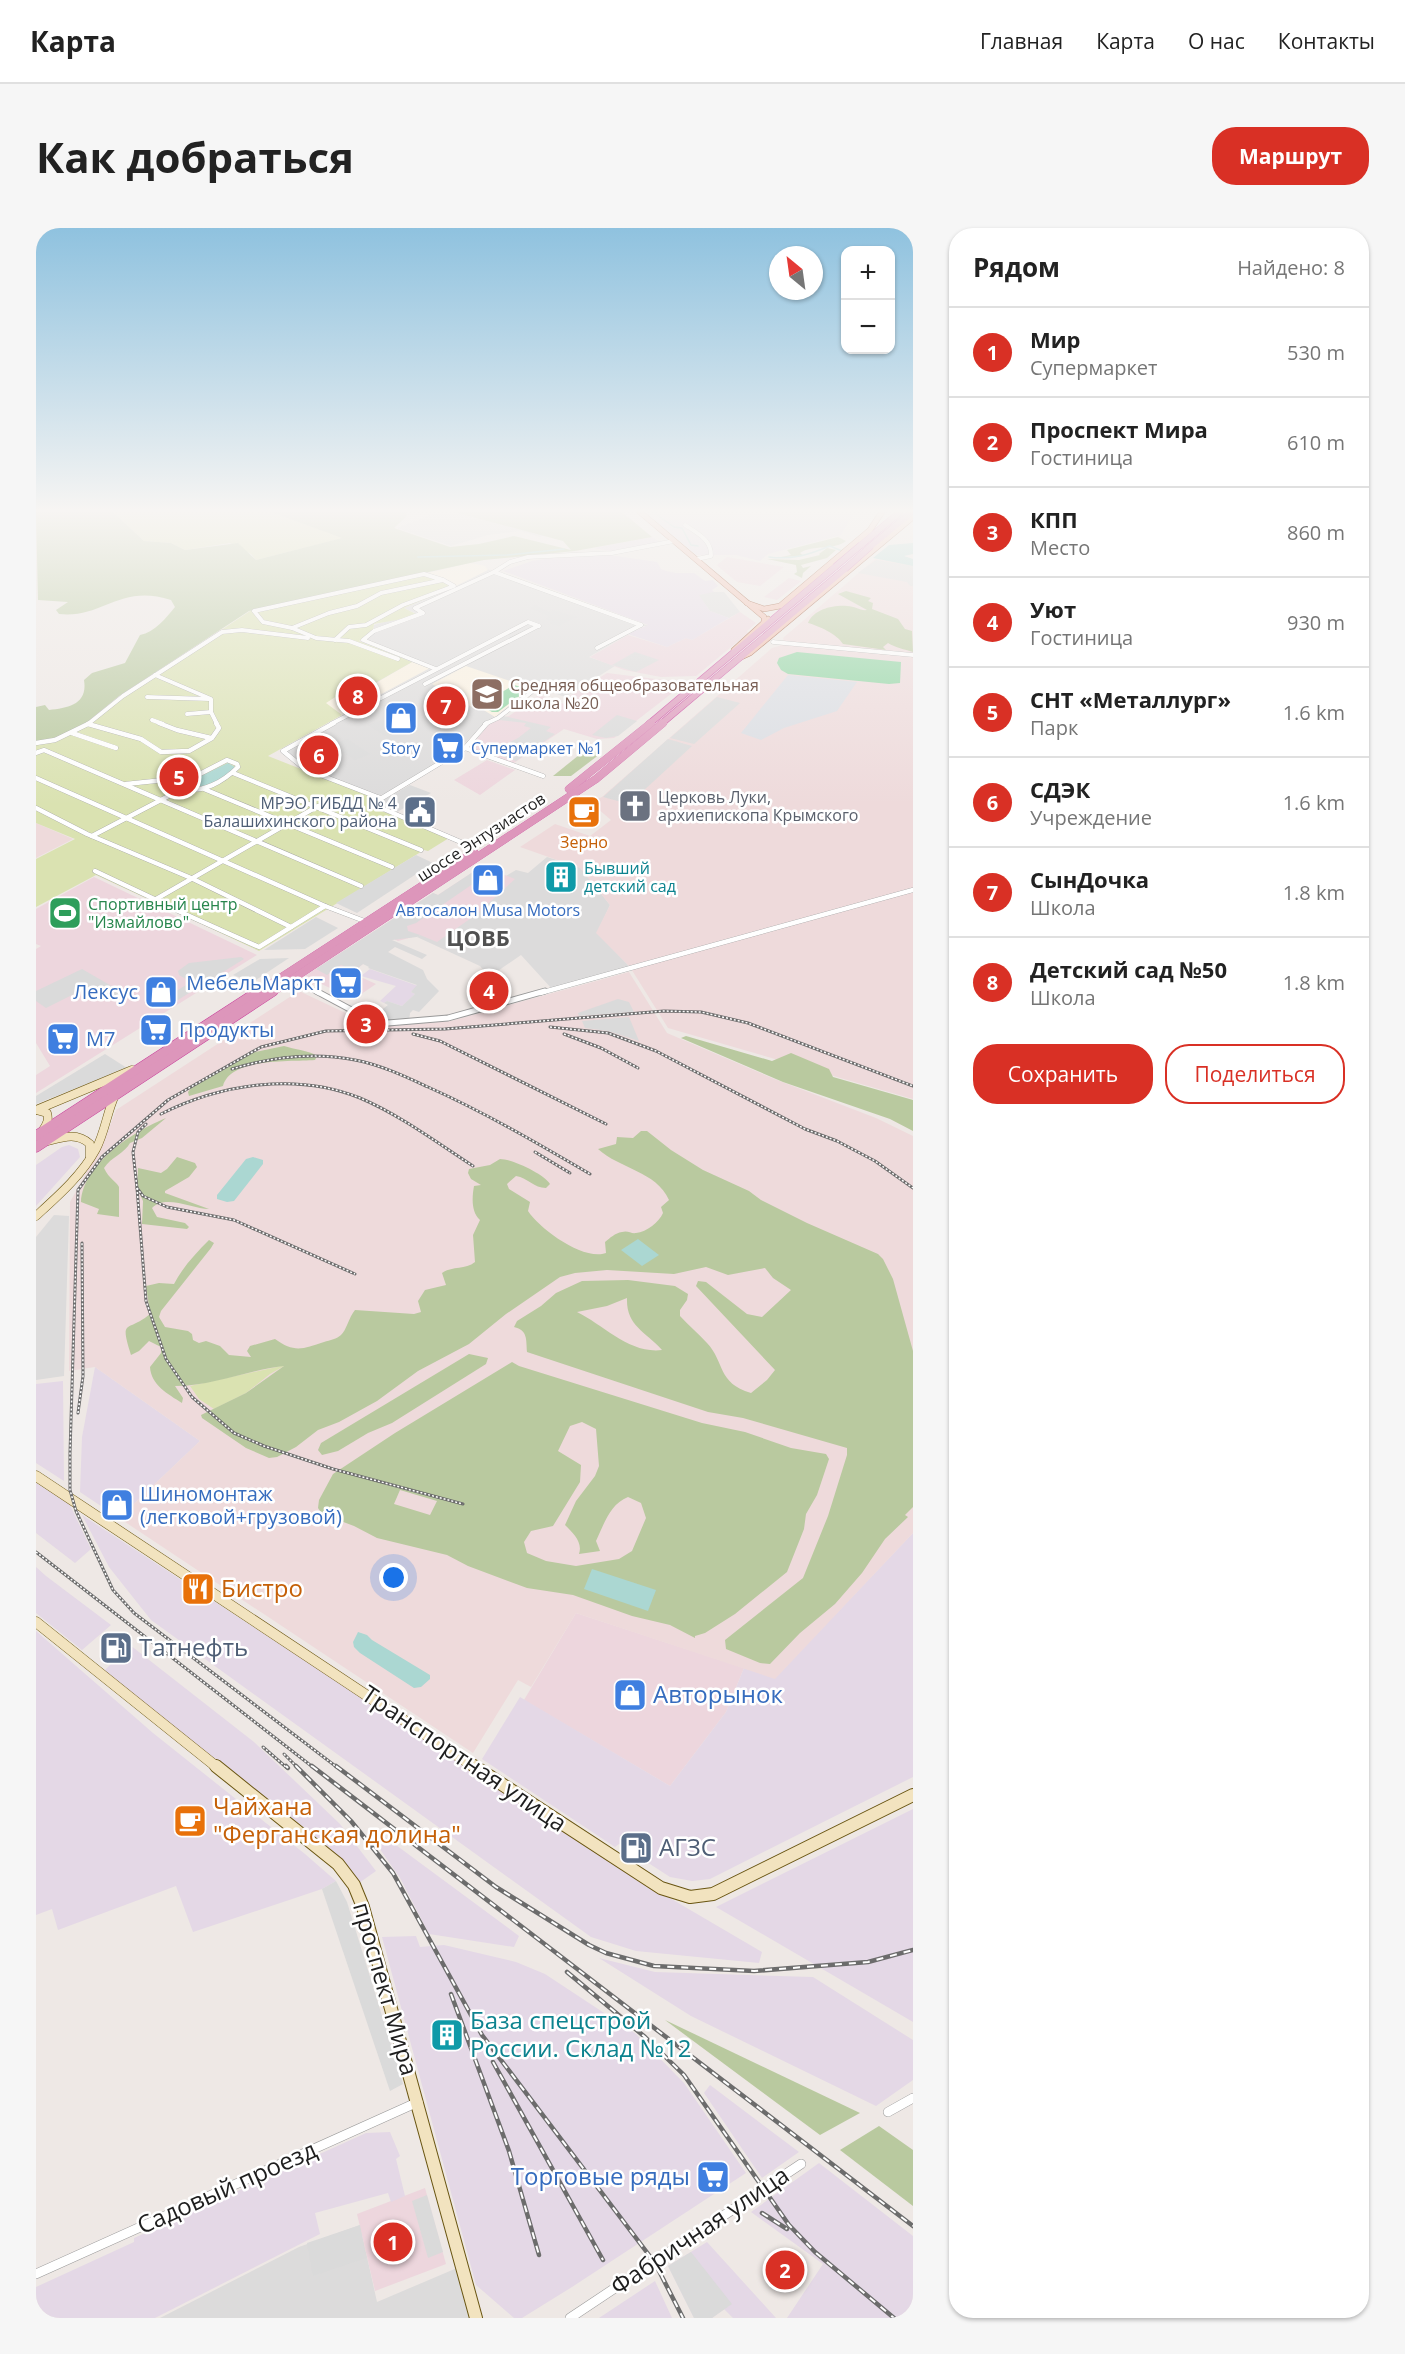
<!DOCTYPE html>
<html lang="ru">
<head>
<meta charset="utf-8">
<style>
  :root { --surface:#fff; --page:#f6f6f6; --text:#222; --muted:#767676; --line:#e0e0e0; --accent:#d93025 }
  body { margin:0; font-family:"Open Sans",sans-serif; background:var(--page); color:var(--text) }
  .controls { position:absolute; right:18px; top:18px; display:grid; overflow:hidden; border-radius:12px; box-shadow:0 2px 4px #0004 }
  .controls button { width:54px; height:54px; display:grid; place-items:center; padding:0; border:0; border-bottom:2px solid var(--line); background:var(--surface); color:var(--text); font:30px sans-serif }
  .compass { position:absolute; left:733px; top:18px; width:54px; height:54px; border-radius:50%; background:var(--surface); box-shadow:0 2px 4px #0004; rotate:331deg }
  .you { position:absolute; left:358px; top:1350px; width:21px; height:21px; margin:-15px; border:4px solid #fff; border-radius:50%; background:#1a73e8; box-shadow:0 0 0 9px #1a73e833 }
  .badge { display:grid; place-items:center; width:39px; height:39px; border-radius:50%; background:var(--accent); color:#fff; font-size:20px; font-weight:700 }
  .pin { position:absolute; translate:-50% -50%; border:3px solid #fff; box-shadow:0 2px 6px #0006 }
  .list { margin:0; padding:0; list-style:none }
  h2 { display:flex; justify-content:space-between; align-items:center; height:78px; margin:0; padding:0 24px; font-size:26px }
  h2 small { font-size:20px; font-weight:400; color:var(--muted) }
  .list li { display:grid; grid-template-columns:39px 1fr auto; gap:18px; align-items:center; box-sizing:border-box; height:90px; padding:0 24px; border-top:2px solid var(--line) }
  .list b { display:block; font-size:22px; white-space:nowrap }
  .list p { margin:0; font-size:20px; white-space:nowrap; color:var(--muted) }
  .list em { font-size:20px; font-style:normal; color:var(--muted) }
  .actions { display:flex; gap:12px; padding:18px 24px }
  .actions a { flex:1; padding:14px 0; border:2px solid var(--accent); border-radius:24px; text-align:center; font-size:21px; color:var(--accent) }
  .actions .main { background:var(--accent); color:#fff }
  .map { position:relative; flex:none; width:877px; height:2090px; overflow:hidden; border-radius:24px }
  header { display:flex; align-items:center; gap:36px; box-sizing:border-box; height:84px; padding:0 30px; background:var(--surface); border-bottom:2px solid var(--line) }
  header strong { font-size:28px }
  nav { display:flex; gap:33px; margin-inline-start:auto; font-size:21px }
  .intro { display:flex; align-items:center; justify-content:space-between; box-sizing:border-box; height:144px; padding:0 36px }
  h1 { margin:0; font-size:42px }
  .button { padding:15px 27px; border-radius:24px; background:var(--accent); color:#fff; font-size:21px; font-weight:700 }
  main { display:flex; gap:36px; padding:0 36px }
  aside { flex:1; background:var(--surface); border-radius:24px; box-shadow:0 2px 4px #0004 }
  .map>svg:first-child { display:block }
</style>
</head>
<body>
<header>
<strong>Карта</strong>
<nav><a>Главная</a><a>Карта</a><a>О нас</a><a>Контакты</a></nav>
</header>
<div class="intro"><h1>Как добраться</h1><a class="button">Маршрут</a></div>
<main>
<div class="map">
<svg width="877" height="2090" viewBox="0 0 877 2090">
  <rect width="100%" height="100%" fill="#eee8e5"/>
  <g fill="#dcdbdb">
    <polygon points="402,284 416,284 511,306 504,309 484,303 452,307 415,318 361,300"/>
    <polygon points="434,335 613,398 607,398 553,429 579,438 529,469 501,459 464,487 451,493 421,523 348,566 341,568 271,540 250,525 250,522 331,478 327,476 306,487 343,420 323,414 337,403 338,397 379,385 368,380 420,358"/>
    <polygon points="674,364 688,364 704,384 693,390 674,383 662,367"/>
    <polygon points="511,629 544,639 574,677 561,705 594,739 516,761 485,727 453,749 444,738 381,709 470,648 480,642 492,645"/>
    <polygon points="18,987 33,988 28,1148 0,1152 0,1009"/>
    <polygon points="324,1997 341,2074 421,2040 435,2090 124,2090 263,2019"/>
  </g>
  <g fill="#edd6dd">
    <polygon points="691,329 748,339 724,358 701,354 684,340 681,337"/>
    <polygon points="753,350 765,353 741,372 728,369"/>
    <polygon points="704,384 720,395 711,403 712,405 660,448 625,449 588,442 554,429 592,407 631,419 650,410 656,412"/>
    <polygon points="571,445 644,454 644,459 578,510 561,511 528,501 478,535 434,520 455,493 473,488 503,467 528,476 536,471 532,469"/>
    <polygon points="451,532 479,542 444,567 418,552"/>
    <polygon points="446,638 479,651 441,686 401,714 384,707 362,713 358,711 323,734 327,736 316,745 340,756 318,771 281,754 276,757 264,751 397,665 402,667"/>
    <polygon points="58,649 221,727 0,865 0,847 14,838 0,815 0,721 5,718 0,716 0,681"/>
    <polygon points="540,1385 708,1440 690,1484 634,1558 488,1472"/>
    <polygon points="389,1960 410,2036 339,2063 321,1986"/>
  </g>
  <g fill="#e4d8e6">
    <polygon points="609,284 818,284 805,307 732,326 724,333 700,327 660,327"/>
    <polygon points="616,309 623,314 575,323 558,320"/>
    <polygon points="566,326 621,334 625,341 630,343 640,345 658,345 669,353 677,352 682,358 676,362 678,364 663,367 674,383 693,390 656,412 650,410 631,419 592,406 612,397 467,343 496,333 521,329 561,328"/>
    <polygon points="334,741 382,758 375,764 379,766 366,778 351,773 348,775 344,773 360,758 325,748"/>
    <polygon points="33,917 42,921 44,929 0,978 0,937 26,919"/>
    <polygon points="59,1139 164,1213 83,1290 44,1264 46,1209"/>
    <polygon points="27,1153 28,1253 0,1235 0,1156"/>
    <polygon points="0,1255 34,1277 55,1321 39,1335 0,1305"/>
    <polygon points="46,1287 615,1659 726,1724 723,1735 600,1723 555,1709 115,1392 73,1339"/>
    <polygon points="877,1305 877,1549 674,1651 656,1653 634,1649 583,1616 579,1619 446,1531 484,1469 634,1558 690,1484 708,1440 739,1450"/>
    <polygon points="0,1339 10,1348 75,1397 46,1422 0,1385"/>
    <polygon points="0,1403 117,1505 269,1626 300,1653 286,1661 157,1704 140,1658 22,1702 16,1681 0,1687"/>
    <polygon points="94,1417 218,1514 304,1596 340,1643 323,1655 68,1443"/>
    <polygon points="877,1581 877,1794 680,1679"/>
    <polygon points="345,1606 483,1708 478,1719 393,1706 364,1650 339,1614"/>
    <polygon points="380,1708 384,1719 408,1717 480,1734 509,1746 600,1806 648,1855 710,1945 536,2059 486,2090 478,2090 440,2057 346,1709"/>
    <polygon points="563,1730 619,1744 777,1749 877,1812 877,1852 840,1878 655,1788"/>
    <polygon points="674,1857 763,1924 726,1950 668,1865"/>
    <polygon points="354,1904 364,1928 360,1931 369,1968 355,1974 352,1965 279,1985 284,2006 119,2090 0,2090 0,2059 98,2014 98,2010 330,1905"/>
    <polygon points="783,1935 877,2008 877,2090 751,2090 787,2036 715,1984"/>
    <polygon points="671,2014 740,2090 697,2090 688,2081 676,2090 658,2090 632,2038"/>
    <polygon points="619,2053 636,2090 563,2090"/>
  </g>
  <g fill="#fbf2e1">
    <polygon points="434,335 449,338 452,342 420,358 388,346"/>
    <polygon points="376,434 394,440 306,487 289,475 319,457 331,460"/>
    <polygon points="430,438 495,460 459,489 446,481 441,482 396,456"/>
  </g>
  <g fill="#eedadb">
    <polygon points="839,331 877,337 877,871 632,800 594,739 560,705 574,677 544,640 484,619 519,596 554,608 575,592 554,574 566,569 736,420 743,418 748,414 747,410"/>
    <polygon points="0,595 37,611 0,630"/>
    <polygon points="593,744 631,805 736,850 840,890 877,908 877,1305 739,1451 540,1385 495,1459 482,1452 437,1525 83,1290 164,1213 59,1139 33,1143 34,974 69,911 80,882 263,763 337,798 359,798 415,793"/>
  </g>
  <g fill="#dae2b1">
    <polygon points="77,284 235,284 307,310 220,332 215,326 194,315 149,322 135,315 108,313"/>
    <polygon points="387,346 420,358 368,380 380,386 366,391 338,396 337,403 323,413 376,434 330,460 318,457 290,475 306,487 232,528 341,571 331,577 413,610 392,623 388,622 223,723 60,647 0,679 0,631 39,611 0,595 0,514 19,511 47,498 84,469 214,383"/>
    <polygon points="250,1137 234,1146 210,1165 178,1181 163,1171 154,1158"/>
  </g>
  <g fill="#b9c99f" fill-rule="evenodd">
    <path d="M0,284H77L108,313L135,315L149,322L202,315L220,332L306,310L235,284H370L371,288L358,300L414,319L443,316L478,308L535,322L527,313L418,284H586L616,309L539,323L448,332L213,383L83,468L50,495L21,509L0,514V479L9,477L13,482C33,480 52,476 48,452L56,445L89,435L104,407C119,404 130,390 139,379L135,372C84,355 66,391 23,386L20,382L32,374L2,372Z"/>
    <path d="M802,309L810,313C797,323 777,316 764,325L768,328L745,329L755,327L751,322Z"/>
    <polygon points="791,320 800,322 791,330 765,337 767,340 775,338 767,345 766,350 758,346 761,344 760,337 731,331 763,332 784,327 783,326"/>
    <path d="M810,363L835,370L832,373L837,375L836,381L862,391L869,401L876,403L877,424C868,421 860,420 852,415L847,419L850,422L807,416C801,406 783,398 772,395C778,381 797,377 811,378C819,378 824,383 831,382L802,366Z"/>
    <polygon points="555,522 564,526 535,548 517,548 548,523"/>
    <polygon points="650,808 736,833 755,825 793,841 797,849 877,872 877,903 854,891 747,854 645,810"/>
    <path d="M248,818C257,821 275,823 281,828L279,832C256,834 195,829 187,858L153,868L152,864L155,860L215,825Z"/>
    <path d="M130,890L106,910L94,915C89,925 75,929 68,940C73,951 81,954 83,959V989L61,986L63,981L45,974C47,935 98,903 130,890Z"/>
    <path d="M605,903H611L635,922L667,942L713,963L725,972L771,995L842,1026L847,1031L857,1051L877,1123V1279L869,1287L872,1289L849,1311L826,1345L799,1376L764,1405L734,1436L724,1435L690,1421L689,1412L767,1350L792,1288L811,1227V1220L707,1190L672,1184L491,1124C490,1112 492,1102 478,1099L481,1093L505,1078L520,1065L546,1053L592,1052L639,1058L652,1066L651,1072L644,1082V1088C653,1098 662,1105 671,1115C689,1134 681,1155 715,1165L731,1152L739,1142L660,1058L662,1053L670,1054L711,1086L726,1089L755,1062L737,1050L729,1040L692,1047L670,1039L638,1046L571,1042L539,1045L524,1049L470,1086L433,1116L382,1143L341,1173L303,1194L282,1202L260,1219L241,1229L233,1230L210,1220L166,1190L165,1187L210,1165L248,1138C211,1142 177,1158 139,1158L147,1170L146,1175C132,1166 115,1157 114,1139L125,1125V1119L113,1113L103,1123L95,1127C83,1089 92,1105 114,1086L110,1058L123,1055L138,1056C147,1039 159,1026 173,1012L178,1015L175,1020L125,1083L123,1089L129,1099L152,1103L156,1106L157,1112L163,1115L170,1113L184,1118L193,1127L215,1129L211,1123L214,1118L239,1111C258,1125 267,1121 288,1114C294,1112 301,1111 305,1107C310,1103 313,1089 319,1082L378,1086L385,1084L382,1073L389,1062L410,1057L406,1045C415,1038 429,1042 439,1034L437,1007L444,992C435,984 436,969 438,958L445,957L435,951L432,945L433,941L454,937L464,931C476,931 508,946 514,956L510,960C498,960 492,950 480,948L471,956L473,961L494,974L492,983C504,1001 547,1033 570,1025L569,1014C574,1010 579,1005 586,1004C592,1002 595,1006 600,1005C611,1004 623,994 627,985L625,979L633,972C620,943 584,941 562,921L580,916L581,909L597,910ZM591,1070C590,1098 609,1103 626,1122C593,1126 568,1097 541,1084L571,1078Z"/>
    <path d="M141,929L159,935L161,939L153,949L129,963V965L173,981C157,981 129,966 116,980L121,989L149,995L153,999L151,1001L106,996L107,973L101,960L102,940L125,945L131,941Z"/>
    <polygon points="433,1126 452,1130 450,1136 356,1195 332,1205 302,1223 286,1227 282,1222 285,1215"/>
    <path d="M476,1134L483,1138L666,1195L709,1204L755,1220L790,1226L793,1231L781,1267L770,1286L768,1301L751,1344L699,1386L669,1405L659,1408V1410L634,1397L596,1388L537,1367L491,1360L432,1338L411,1327L341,1310L318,1298L286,1286L282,1280L283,1272L297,1246L359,1205ZM546,1194L560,1201L563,1238L559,1248L540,1273L529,1297C537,1305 547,1314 543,1326L564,1323L560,1313C568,1296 574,1276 592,1269L605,1275L610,1290L596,1323L583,1331L540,1338L510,1333L491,1325L488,1314L495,1303L517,1298L544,1254L545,1237L522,1223L534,1198ZM364,1262L401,1273L394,1287L358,1276Z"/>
    <polygon points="629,1792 824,1885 784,1907"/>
    <polygon points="843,1898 877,1922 877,1978 804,1922"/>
  </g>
  <g fill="#8cd4a0">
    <polygon points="761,424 865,434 864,455 853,456 752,446 745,442 741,435 743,430"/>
    <polygon points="478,457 493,461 462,484 456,484 444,477"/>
  </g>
  <g fill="#dadada">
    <polygon points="840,332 877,338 877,358 874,358 871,354 822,345"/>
    <polygon points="500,377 513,384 518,382 541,389 523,398 514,395 516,393 510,391 513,388 494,380"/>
    <polygon points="599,424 623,432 600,444 576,437"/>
    <polygon points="681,469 704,475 658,516 634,510"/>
    <polygon points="581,487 601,493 582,508 570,510 556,507"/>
    <polygon points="468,488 515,499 510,503 519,506 480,533 454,524 482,510 495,500 488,498 490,495 463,492"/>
    <polygon points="347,492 371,507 356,512 332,497"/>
    <polygon points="311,511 334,526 319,532 296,516"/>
    <polygon points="632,511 656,518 593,576 567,569"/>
    <polygon points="258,519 290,541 299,546 295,548 277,541 251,524"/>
    <polygon points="374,557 395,565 361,584 344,577 347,572"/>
    <polygon points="380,627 397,635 321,685 300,675"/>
    <polygon points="446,638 457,642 380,695 371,698 372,703 384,707 381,709 356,712 391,727 386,731 359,719 352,724 387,742 391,751 403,763 383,784 377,782 374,785 373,793 333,792 352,777 348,775 351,773 366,778 379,766 375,764 381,757 332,740 333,739 327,736 318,743 305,737 291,747 280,741 397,665 402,667"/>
    <polygon points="280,689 302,700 269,721 228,722"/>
    <polygon points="205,729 208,731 137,775 129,776 124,773 155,754 143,747 142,743 153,735"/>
    <polygon points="253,730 217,754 197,747 224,731"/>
    <polygon points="46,741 93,768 88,771 57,768 42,764 10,780 0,773 0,763"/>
    <polygon points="582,771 593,774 598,784 543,788 542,785"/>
    <polygon points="593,789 603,813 572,803 549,800 546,793"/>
    <polygon points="69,826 91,840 0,876 0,868"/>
    <polygon points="300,1653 311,1674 367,1856 354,1863 286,1661"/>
    <polygon points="391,1967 407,2024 392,2030 376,1973"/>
    <polygon points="324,1997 330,2030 277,2048 271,2015"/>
    <polygon points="655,2024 696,2076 676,2090 658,2090 632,2038"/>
  </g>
  <polygon fill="#dadde3" points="752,447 821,454 801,483 748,500 725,512 705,505"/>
  <g fill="#abd7d2">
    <polygon points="877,315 877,326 868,328 877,331 877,338 837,330 853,317"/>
    <path d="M192,535L199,539C186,551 168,562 149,559L161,550Z"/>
    <polygon points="217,929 227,932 227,936 198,973 191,974 181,971 181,967 210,931"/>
    <polygon points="602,1011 623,1027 606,1038 585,1022"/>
    <polygon points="556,1341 620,1362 612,1383 548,1361"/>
    <polygon points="322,1404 331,1407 336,1412 394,1447 394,1451 385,1459 378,1460 324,1425 318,1419 317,1414"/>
  </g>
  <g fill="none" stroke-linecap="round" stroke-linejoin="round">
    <g stroke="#abd7d2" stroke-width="1.5">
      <polyline points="617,284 638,299 646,300 655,317 662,318"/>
      <polyline points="382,329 471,327 528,321"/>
      <path d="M733,329C756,332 772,327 794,318L806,323"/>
    </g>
    <g stroke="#989898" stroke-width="4.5">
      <g id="street-far3">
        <path d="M649,297C661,305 676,312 675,328L661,331"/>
        <polyline points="458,344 605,397"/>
        <polygon points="388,346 407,352 345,365 321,378 293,385 256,400 227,394 218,383"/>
        <polyline points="256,400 280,410 313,413 362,431"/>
        <polyline points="299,412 313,399 330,397 367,377 418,358 407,352"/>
        <polyline points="737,414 877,427"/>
        <polyline points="561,420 605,397"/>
        <polyline points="400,441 327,412 338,403 387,385 379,380 458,344 474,334 492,329 576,325 638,313"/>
        <polyline points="119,447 175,471 175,484 181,496"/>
        <polyline points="389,456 502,398"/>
        <polyline points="111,469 173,471"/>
        <polyline points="151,486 175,484"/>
        <polyline points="116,492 127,496"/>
        <polyline points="52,496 87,468 186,404 206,402 272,410"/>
        <polyline points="295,496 492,394 503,398"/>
        <polyline points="449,496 462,490 502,459"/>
      </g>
    </g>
    <g stroke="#989898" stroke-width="5">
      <g id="street-far2">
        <polyline points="123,495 141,502 175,510"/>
        <polyline points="298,495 247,523 269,541 344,570"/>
        <polyline points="52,496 105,511 125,524 153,523 176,510 183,500 180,495"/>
        <polyline points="36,505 80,520"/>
        <polyline points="0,515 19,512 54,495"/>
        <polyline points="429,520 507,548"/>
        <polyline points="0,525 8,522 325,658"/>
        <path d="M191,532L201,536L202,539C187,554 167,565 146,561L158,549Z"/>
        <polyline points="197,545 385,622"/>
        <polyline points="0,550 289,678 331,694"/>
        <polyline points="90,556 157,549"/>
        <polyline points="168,561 356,639"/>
        <polyline points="0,580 51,606 155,650 255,699"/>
        <polyline points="56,608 146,561"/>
        <polyline points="430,629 434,618 336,576 429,520 451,495"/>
        <polyline points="59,643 131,677"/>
        <polyline points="115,674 282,578"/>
        <polyline points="140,682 223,719 289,678"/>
        <polyline points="257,751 283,765"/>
        <polyline points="504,765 877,662"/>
      </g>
    </g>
    <g stroke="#989898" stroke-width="7">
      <polyline id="street-far1" points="280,763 336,793 352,795 412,790 509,763"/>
    </g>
    <g stroke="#989898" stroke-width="10">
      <g id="street">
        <polyline points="852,1884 877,1870"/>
        <polyline points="0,2046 382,1874"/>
        <polyline points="534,2090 765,1936"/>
      </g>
    </g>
    <g stroke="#695511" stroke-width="9">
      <g id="secondary-far2">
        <polyline points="0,882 96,842"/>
        <path d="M1,882L11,885C13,892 11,896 7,902"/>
        <path d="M12,913C27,909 41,904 54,916V929"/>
        <path d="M0,988C22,968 46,947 60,921C69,904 71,884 79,867"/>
      </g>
    </g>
    <g stroke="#695511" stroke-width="11">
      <g id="secondary-far1">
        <polyline points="0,1248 440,1540"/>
        <polyline points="0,1394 182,1540"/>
      </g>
    </g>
    <g stroke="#695511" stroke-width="14">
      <g id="secondary">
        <polyline points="180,1538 302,1636 318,1657 327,1679 440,2090"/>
        <polyline points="438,1538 625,1660 654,1669 677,1666 877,1567"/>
      </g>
    </g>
    <g stroke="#873811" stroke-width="6">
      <g id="primary">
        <polyline points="604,284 728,389 728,395"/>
        <polyline points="711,375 728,381 744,378 834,302 846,284"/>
        <polyline points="698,422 732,391"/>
        <polyline points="703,430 714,425 877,289"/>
      </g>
    </g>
    <g stroke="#c63899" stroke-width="7">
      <g id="highway-far2">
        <polyline points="825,317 864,284"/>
        <polyline points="835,318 876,284"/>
        <polyline points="613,496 799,339"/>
        <polyline points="625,496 809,341"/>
      </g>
    </g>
    <g stroke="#c63899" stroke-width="8">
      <g id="highway-far1">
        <polyline points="533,561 615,495"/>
        <polyline points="221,765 438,624"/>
        <polyline points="235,765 560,551 627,495"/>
      </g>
    </g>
    <g stroke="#c63899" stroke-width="11">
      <g id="highway">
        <polyline points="0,908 223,763"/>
        <polyline points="0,919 237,763"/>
      </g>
    </g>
    <use href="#street-far3" stroke="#fff" stroke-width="4"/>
    <use href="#street-far2" stroke="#fff" stroke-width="4.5"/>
    <use href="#street-far1" stroke="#fff" stroke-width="5"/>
    <use href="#street" stroke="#fff" stroke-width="9"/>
    <use href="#secondary-far2" stroke="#f2e3bf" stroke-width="8"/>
    <use href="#secondary-far1" stroke="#f2e3bf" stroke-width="10"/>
    <use href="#secondary" stroke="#f2e3bf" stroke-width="12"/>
    <use href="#primary" stroke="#f1b8a7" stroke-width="5"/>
    <use href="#highway-far2" stroke="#dd96bb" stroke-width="6"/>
    <use href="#highway-far1" stroke="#dd96bb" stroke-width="8"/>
    <use href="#highway" stroke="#dd96bb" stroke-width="10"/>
    <g stroke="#6c6c6c" stroke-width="3">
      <g id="rail-far1">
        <polyline points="514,799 572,805 620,823 769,901 801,913 839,933 877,960"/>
        <polyline points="377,806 404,813 570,896"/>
        <polyline points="528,806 565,820 602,840"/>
        <path d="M196,841C235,829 278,824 319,832C345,837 368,848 392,859C448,884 501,915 554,946"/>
        <path d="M125,886C185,856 260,844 324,870C364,887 400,914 437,938"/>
        <polyline points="110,896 102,904 97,924 101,960 107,968 131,979 198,992 319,1046"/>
        <polyline points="499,924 534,945"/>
        <polyline points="101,960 110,1073 130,1131 156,1169 198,1205 228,1218 297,1241 427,1276"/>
        <polyline points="42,1185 47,1148 46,1015"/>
        <polyline points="0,1324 278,1540"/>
        <polyline points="227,1519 251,1540"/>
        <polyline points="248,1526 262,1540"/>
        <polyline points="302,1540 98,1385 77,1362 40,1283 34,1262 34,1225 42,962 66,929 132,872 225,819 290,803 409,801 628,783 665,784 712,795 877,858"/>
      </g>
    </g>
    <g stroke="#6c6c6c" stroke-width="4.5">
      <g id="rail">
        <polyline points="250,1538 252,1540"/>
        <polyline points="260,1538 315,1593 357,1645 446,1807 619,2035 647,2090"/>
        <polyline points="276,1538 877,1998"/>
        <polyline points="300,1538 460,1659 553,1717 570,1725 618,1738 718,1743 832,1734 877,1722"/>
        <polyline points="531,1744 609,1809 648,1847 753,1997 779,2024 858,2090"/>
        <polyline points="415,1766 473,1923 503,2027"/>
        <polyline points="457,1834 567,2032"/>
        <polyline points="726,1985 751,2001"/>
      </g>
    </g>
    <use href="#rail-far1" stroke="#fff" stroke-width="1.5" stroke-dasharray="2" stroke-linecap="butt"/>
    <use href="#rail" stroke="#fff" stroke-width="2" stroke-dasharray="7" stroke-linecap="butt"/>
    <g stroke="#c63899" stroke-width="7" stroke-linecap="butt">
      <g id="highway-bridge">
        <polyline points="799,339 825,317"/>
        <polyline points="809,341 835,318"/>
      </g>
    </g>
    <use href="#highway-bridge" stroke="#dd96bb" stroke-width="6"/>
  </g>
  <linearGradient id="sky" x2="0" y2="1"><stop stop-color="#8fc2df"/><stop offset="0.49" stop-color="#f7f5f3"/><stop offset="1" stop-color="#f7f5f3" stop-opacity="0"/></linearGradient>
  <rect width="877" height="577" fill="url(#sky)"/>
  <defs>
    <g id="school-square" transform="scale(1.725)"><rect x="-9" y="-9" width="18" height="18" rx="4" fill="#8d6e63" stroke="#fff"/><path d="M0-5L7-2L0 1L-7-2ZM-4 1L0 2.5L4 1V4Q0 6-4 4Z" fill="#fff"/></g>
    <g id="shop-square" transform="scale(1.725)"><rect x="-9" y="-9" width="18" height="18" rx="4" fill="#3f7fe0" stroke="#fff"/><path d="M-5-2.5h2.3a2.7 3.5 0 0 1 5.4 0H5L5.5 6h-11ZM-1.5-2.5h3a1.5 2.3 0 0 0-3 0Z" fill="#fff"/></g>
    <g id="supermarket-square" transform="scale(1.725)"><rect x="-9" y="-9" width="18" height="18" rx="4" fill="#3f7fe0" stroke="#fff"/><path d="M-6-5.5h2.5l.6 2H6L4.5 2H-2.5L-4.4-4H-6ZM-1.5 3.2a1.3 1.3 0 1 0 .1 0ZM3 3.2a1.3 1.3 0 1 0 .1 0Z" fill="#fff"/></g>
    <g id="church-square" transform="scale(1.725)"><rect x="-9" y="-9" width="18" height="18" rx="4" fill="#6b7280" stroke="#fff"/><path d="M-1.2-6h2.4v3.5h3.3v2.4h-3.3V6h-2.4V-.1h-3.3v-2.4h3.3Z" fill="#fff"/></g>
    <g id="civic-square" transform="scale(1.725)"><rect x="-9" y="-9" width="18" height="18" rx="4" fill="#5c6f8a" stroke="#fff"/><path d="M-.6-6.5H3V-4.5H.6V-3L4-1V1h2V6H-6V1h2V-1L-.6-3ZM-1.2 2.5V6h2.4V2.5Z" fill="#fff"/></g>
    <g id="cafe-square" transform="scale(1.725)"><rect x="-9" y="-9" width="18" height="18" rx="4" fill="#e8710a" stroke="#fff"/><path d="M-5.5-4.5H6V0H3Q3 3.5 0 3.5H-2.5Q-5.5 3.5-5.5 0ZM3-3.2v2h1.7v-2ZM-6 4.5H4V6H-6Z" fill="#fff"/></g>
    <g id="building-square" transform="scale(1.725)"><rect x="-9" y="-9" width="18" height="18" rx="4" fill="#0f9aa8" stroke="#fff"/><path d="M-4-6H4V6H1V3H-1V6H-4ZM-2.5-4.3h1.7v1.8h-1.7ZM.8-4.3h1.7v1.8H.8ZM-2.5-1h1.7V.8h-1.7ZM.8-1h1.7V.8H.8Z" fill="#fff"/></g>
    <g id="stadium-square" transform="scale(1.725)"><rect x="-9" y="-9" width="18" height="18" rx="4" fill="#2e9e5b" stroke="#fff"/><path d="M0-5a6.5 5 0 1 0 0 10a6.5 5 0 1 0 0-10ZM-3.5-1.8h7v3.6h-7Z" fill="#fff"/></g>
    <g id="restaurant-square" transform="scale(1.725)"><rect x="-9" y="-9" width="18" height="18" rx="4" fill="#e8710a" stroke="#fff"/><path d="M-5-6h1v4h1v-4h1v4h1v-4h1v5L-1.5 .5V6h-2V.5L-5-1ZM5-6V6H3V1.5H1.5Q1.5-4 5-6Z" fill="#fff"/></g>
    <g id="fuel-square" transform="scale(1.725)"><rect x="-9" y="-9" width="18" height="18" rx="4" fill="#5c6f8a" stroke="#fff"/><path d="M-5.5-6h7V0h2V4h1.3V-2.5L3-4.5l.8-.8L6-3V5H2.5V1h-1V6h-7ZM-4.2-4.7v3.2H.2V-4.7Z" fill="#fff"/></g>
  </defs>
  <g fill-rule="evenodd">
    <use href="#school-square" x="451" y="466"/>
    <use href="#shop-square" x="365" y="490"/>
    <use href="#supermarket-square" x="412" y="520"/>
    <use href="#church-square" x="599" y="578"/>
    <use href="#civic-square" x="384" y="584"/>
    <use href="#cafe-square" x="548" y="584"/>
    <use href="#building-square" x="525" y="649"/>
    <use href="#shop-square" x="452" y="652"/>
    <use href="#stadium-square" x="29" y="685"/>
    <use href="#supermarket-square" x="310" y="755"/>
    <use href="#shop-square" x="125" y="764"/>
    <use href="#supermarket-square" x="120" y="802"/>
    <use href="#supermarket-square" x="27" y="811"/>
    <use href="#shop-square" x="81" y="1277"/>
    <use href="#restaurant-square" x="162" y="1361"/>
    <use href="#fuel-square" x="80" y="1420"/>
    <use href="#shop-square" x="594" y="1467"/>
    <use href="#cafe-square" x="154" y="1593"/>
    <use href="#fuel-square" x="600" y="1620"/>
    <use href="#building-square" x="411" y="1807"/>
    <use href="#supermarket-square" x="677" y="1949"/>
  </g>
  <g text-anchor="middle" stroke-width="5" stroke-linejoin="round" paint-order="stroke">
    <g font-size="16" fill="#785e54" stroke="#fff" text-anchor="start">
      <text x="474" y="463">Средняя общеобразовательная<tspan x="474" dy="18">школа №20</tspan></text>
    </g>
    <g font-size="16" fill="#366cbe" stroke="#fff">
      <text x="365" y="526">Story</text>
      <text x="435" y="526" text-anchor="start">Супермаркет №1</text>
      <text x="452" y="688">Автосалон Musa Motors</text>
    </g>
    <g font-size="16" fill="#5b616d" stroke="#fff" text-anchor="start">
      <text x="622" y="575">Церковь Луки,<tspan x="622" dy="18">архиепископа Крымского</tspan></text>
    </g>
    <g font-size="16" fill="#4e5e75" stroke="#fff" text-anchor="end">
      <text x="361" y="581">МРЭО ГИБДД № 4<tspan x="361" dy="18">Балашихинского района</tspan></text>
    </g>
    <g font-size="16" fill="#1e1e1e" stroke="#fff">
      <text transform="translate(445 609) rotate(-33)" y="6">шоссе Энтузиастов</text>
    </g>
    <g font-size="16" fill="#c56008" stroke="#fff">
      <text x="548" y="620">Зерно</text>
    </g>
    <g font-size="16" fill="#0d838f" stroke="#fff" text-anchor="start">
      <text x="548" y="646">Бывший<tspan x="548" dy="18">детский сад</tspan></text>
    </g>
    <g font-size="16" fill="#27864d" stroke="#fff" text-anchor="start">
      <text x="52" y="682">Спортивный центр<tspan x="52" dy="18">"Измайлово"</tspan></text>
    </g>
    <g font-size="20" fill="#366cbe" stroke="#fff" text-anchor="start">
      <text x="287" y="762" text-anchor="end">МебельМаркт</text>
      <text x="102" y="771" text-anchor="end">Лексус</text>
      <text x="143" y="809">Продукты</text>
      <text x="50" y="818">М7</text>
      <text x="104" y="1273">Шиномонтаж<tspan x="104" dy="23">(легковой+грузовой)</tspan></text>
    </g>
    <g font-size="22" font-weight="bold" fill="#515151" stroke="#fff">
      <text x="442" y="718">ЦОВБ</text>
    </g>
    <g font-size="24" fill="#c56008" stroke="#fff" text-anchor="start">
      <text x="185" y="1369">Бистро</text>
      <text x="177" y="1587">Чайхана<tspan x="177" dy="28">"Ферганская долина"</tspan></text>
    </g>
    <g font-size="24" fill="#4e5e75" stroke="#fff" text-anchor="start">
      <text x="103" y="1428">Татнефть</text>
      <text x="623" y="1628">АГЗС</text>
    </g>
    <g font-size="24" fill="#366cbe" stroke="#fff" text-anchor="start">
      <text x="617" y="1475">Авторынок</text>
      <text x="654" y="1957" text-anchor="end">Торговые ряды</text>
    </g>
    <g font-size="24" fill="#1e1e1e" stroke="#fff">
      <text transform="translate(428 1531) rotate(34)" y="8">Транспортная улица</text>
      <text transform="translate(349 1761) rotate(74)" y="8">проспект Мира</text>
      <text transform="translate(191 1960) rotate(-24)" y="8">Садовый проезд</text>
      <text transform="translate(664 2003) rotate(-34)" y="8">Фабричная улица</text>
    </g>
    <g font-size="24" fill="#0d838f" stroke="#fff" text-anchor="start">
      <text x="434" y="1801">База спецстрой<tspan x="434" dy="28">России. Склад №12</tspan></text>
    </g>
  </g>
</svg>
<div class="controls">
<button>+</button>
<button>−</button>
</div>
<svg class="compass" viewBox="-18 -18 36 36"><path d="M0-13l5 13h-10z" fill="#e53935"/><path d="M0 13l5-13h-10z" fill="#767676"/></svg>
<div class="you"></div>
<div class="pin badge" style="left:357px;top:2014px">1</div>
<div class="pin badge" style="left:749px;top:2042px">2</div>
<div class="pin badge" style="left:330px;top:796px">3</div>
<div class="pin badge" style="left:453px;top:763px">4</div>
<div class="pin badge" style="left:143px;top:549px">5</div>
<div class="pin badge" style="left:283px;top:527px">6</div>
<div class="pin badge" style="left:410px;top:478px">7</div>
<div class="pin badge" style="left:322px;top:468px">8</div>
</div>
<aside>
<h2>Рядом<small>Найдено: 8</small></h2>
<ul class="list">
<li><span class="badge">1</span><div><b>Мир</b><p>Супермаркет</p></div><em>530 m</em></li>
<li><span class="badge">2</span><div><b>Проспект Мира</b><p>Гостиница</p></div><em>610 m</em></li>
<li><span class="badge">3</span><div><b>КПП</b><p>Место</p></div><em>860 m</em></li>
<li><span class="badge">4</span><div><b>Уют</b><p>Гостиница</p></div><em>930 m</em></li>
<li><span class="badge">5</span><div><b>СНТ «Металлург»</b><p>Парк</p></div><em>1.6 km</em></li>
<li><span class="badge">6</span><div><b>СДЭК</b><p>Учреждение</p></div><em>1.6 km</em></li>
<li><span class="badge">7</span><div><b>СынДочка</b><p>Школа</p></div><em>1.8 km</em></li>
<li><span class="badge">8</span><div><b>Детский сад №50</b><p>Школа</p></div><em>1.8 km</em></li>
</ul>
<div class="actions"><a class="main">Сохранить</a><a>Поделиться</a></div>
</aside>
</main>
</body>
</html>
